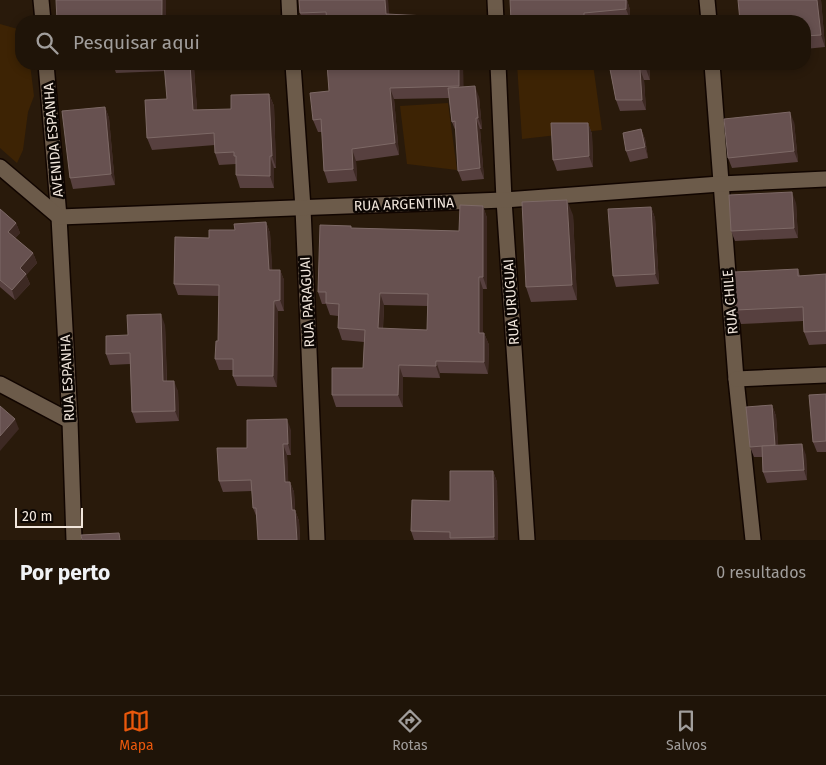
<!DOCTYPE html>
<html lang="pt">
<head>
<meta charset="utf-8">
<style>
  :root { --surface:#1f1408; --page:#2c2116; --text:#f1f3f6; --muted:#a19e9c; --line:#3c3329; --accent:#ea580c }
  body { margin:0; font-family:"Fira Sans",sans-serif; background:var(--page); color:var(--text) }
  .scale { position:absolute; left:15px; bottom:12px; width:68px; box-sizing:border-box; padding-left:5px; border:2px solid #f1e6dc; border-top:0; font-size:14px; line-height:18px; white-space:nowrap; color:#f1e6dc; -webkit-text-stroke:4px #0c0603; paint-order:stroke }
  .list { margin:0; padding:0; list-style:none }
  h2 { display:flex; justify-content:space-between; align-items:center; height:65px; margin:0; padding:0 20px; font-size:21px }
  h2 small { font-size:16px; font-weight:400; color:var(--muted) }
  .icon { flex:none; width:28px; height:28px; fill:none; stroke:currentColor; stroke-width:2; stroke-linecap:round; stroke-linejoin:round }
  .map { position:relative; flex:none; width:826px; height:540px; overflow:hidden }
  .search { position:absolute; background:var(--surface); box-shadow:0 2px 8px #0003; left:15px; right:15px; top:15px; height:55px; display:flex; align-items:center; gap:12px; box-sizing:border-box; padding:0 18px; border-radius:20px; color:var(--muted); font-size:19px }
  .sheet { height:155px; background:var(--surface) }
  nav { display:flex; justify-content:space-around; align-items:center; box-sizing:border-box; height:70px; border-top:1px solid var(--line); background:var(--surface); font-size:14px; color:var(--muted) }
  nav a { display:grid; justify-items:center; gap:2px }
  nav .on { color:var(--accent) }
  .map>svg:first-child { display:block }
</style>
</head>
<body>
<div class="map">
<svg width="826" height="540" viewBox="0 0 826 540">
  <rect width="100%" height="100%" fill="#291a0b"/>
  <g fill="#3d2304">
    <polygon points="0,24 21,30 21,64 30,64 34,96 28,112 23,150 17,163 0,148"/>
    <polygon points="517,64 593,64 602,130 522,139"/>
    <polygon points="448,103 457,170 407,164 400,106"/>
  </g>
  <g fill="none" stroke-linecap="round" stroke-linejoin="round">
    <g stroke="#110500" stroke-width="18">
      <g id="minor">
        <polyline points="41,0 43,21"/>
        <polyline points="289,0 290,21"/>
        <polyline points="495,0 496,21"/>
        <polyline points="707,0 709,21"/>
        <polyline points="46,64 59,217 70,421 74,540"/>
        <polyline points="293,64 303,208 317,540"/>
        <polyline points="498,64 504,200 527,540"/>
        <polyline points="712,64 736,379 753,540"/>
        <polyline points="0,167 59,217 504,200 720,184 826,179"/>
        <polyline points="736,379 826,375"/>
        <polyline points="0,384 70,421"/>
      </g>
    </g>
    <use href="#minor" stroke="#6c5b4a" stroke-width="15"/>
  </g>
  <g fill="#57403f" fill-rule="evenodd">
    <polygon points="299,0 389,15 428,21 303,21 300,13"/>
    <polygon points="627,0 630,10 630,19 613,21 511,21"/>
    <polygon points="821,0 825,47 805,49 805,21 740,21"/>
    <polygon points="113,64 219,64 219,66 194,68 197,110 231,109 269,94 274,106 276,168 274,168 274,188 240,188 236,175 236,164 219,165 215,153 215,145 152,150 147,138 167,99 165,71 116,73"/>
    <polygon points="327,64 463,64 463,87 479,97 482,129 480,129 484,179 462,181 458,171 456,132 452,122 449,98 394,99 399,155 356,161 357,181 328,183 324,171 322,132 318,132 313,120 329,91"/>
    <polygon points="609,64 649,64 650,80 644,80 646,110 620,111 616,100"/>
    <polygon points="770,64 794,64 795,68 772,70"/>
    <polygon points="105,107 109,118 115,185 73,189 70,178"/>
    <polygon points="794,122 798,162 732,168 728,158"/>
    <polygon points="588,123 592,134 593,167 557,171 553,160"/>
    <polygon points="641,129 645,139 648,158 630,162 626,151"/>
    <polygon points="796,203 798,238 735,241 731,231"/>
    <path d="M483,206L487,218V289H483V333H484L489,345L488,374L440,373V378L403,377V407H336L332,395L363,368L364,342L342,340L338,328V316L330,315L326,304H322L318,292L352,228L459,231ZM384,305L428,306L427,330L383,329Z"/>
    <polygon points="651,207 655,218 659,284 616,287 613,276"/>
    <polygon points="0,209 16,223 20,233 15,238 33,253 37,263 26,275 30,284 15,300 0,287"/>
    <polygon points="573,215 577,300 531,302 526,287"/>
    <polygon points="266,222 270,233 272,270 280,270 284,280 284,311 278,311 277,387 237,386 233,376 233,370 219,370 215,359 218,341 219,296 178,295 174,284 209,238"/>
    <polygon points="798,269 800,276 826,274 826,344 809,345 804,332 803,321 741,324 736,310"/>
    <polygon points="165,325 167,381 178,391 179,421 136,423 132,412 130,364 110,365 106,354 128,335"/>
    <polygon points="826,394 826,452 817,452 813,442"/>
    <polygon points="772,405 776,416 778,445 806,455 807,480 767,483 763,472 762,457 754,457 750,447"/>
    <polygon points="291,430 291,455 287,455 288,482 290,482 294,492 295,510 299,521 300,540 258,540 257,518 253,508 252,491 223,492 219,481 247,448"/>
    <polygon points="493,471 497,482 498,540 414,540 411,531 450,501"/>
  </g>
  <g fill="#3d2923">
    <polygon points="162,0 166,0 166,21 163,21"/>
    <polygon points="385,0 388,0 390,21 386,14"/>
    <polygon points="627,0 630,10 630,19 626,9"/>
    <polygon points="817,0 821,0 825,47 821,35"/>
    <polygon points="190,64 192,64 194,68 198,122 193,110"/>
    <polygon points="459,64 463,64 464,98 459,86"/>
    <polygon points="646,64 649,64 650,80 646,69"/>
    <polygon points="640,69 644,80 646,110 642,100"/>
    <polygon points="475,86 479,97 482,129 478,118"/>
    <polygon points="390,88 394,99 399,155 395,143"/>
    <polygon points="269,94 274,106 276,168 272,156"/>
    <polygon points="105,107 109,118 115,185 111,174"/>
    <polygon points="790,112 794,122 798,162 794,151"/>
    <polygon points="476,118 480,129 484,179 480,168"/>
    <polygon points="588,123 592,134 593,167 589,156"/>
    <polygon points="641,129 645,139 648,158 645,147"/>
    <polygon points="352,149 356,161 357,181 353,169"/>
    <polygon points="270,156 274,168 274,188 270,176"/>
    <polygon points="792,192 796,203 798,238 794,228"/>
    <polygon points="567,200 573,215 577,300 572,285"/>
    <polygon points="483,206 487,218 487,289 483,277"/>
    <polygon points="651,207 655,218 659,284 655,274"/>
    <polygon points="266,222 270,233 273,281 269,270"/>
    <polygon points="16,223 20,233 12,242 8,232"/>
    <polygon points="33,253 37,263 26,275 30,284 15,300 12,290 20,268"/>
    <polygon points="280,270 284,280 284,311 280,300"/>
    <polygon points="479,277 483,289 483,345 479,333"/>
    <polygon points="380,293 384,305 382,340 378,328"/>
    <polygon points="274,301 278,311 277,387 273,376"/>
    <polygon points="161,314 165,325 167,392 163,381"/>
    <polygon points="484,333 489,345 488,374 484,362"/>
    <polygon points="436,361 440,373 440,378 436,366"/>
    <polygon points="399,365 403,377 403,407 398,395"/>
    <polygon points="174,381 178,391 179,421 175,411"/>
    <polygon points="772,405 776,416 779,456 775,445"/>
    <polygon points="15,419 19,429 0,451 0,436"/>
    <polygon points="287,419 291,430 291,455 288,444"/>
    <polygon points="283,444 287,455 289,493 285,482"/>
    <polygon points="802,444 806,455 807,480 804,470"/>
    <polygon points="493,471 497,482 498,540 495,540 494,537"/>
    <polygon points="290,482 294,492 295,510 299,521 300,540 297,540 292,510"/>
  </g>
  <g fill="#675150" stroke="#7d6966" fill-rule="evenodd">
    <polygon points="56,0 162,0 162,20 212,17 212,21 57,21"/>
    <polygon points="299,0 385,0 386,14 427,16 426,21 327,21 326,12 300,13"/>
    <polygon points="510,0 626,0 626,9 584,13 584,21 511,21"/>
    <polygon points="738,0 817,0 821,35 805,36 805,21 764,21 764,20 740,21"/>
    <polygon points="164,64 190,64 193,110 231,109 231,95 269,94 272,156 270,156 270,176 236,175 236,156 234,156 234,152 215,153 214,133 147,138 145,100 167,99"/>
    <polygon points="327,64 459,64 459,86 390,88 395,143 352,149 353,169 324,171 321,119 313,120 310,93 329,91"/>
    <polygon points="609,64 646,64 646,69 640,69 642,100 616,100"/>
    <polygon points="475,86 478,118 476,118 480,168 458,171 455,121 452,122 448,88"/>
    <polygon points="105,107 111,174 70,178 62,111"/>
    <polygon points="790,112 794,151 728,158 724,119"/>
    <polygon points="551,123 588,123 589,156 553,160"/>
    <polygon points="641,129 645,147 626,151 623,133"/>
    <polygon points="792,192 794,228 731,231 729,195"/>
    <polygon points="567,200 572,285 526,287 522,202"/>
    <path d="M460,205L483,206V277H479V333H484V362L436,361V366L399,365L398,395H332V368H363L365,330L338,328L339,304L326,303V292H318L320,225L351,226V228L459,231ZM380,293L428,294L427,330L378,328Z"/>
    <polygon points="651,207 655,274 613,276 608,209"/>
    <polygon points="0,209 16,223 8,232 33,253 20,268 26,274 12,290 0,280"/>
    <polygon points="266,222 269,270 280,270 280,300 274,301 273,376 233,376 233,359 215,359 216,341 218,341 219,285 174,284 175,237 209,238 209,230 235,230 234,224"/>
    <polygon points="798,269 798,276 826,274 826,331 804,332 803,307 736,310 734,272"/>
    <polygon points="161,314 163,381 174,381 175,411 132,412 130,353 106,354 106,336 128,335 127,315"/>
    <polygon points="826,394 826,441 813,442 809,395"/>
    <polygon points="772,405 775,445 750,447 746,407"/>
    <polygon points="0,406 15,419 0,436"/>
    <polygon points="287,419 288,444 283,444 285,482 290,482 292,510 295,510 297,540 258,540 256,508 253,508 251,480 219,481 217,448 247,448 247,420"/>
    <polygon points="802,444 804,470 763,472 762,446"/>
    <polygon points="450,471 493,471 494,537 450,538 450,532 411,531 412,500 450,501"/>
    <polygon points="119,533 120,540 82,540 81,535"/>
  </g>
  <g text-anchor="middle" stroke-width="5" stroke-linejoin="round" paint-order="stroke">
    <g font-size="14" fill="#f1e6dc" stroke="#0c0603">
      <text transform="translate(53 140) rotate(-95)" y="5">AVENIDA ESPANHA</text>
      <text transform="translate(404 204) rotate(-2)" y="5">RUA ARGENTINA</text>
      <text transform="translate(307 302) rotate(-93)" y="5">RUA PARAGUAI</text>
      <text transform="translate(511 302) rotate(-94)" y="5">RUA URUGUAI</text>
      <text transform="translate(730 302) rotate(-95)" y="5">RUA CHILE</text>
      <text transform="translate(67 378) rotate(-93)" y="5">RUA ESPANHA</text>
    </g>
  </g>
</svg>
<div class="scale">20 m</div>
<div class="search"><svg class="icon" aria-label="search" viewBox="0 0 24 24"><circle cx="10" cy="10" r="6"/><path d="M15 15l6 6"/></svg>Pesquisar aqui</div>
</div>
<section class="sheet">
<h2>Por perto<small>0 resultados</small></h2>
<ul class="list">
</ul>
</section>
<nav>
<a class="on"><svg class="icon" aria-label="map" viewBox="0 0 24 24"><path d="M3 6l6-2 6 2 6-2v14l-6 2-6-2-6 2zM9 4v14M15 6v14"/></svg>Mapa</a>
<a><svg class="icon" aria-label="directions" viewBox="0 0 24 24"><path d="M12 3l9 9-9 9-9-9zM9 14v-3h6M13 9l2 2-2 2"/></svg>Rotas</a>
<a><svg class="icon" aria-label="saved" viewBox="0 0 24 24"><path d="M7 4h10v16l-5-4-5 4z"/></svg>Salvos</a>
</nav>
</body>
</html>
